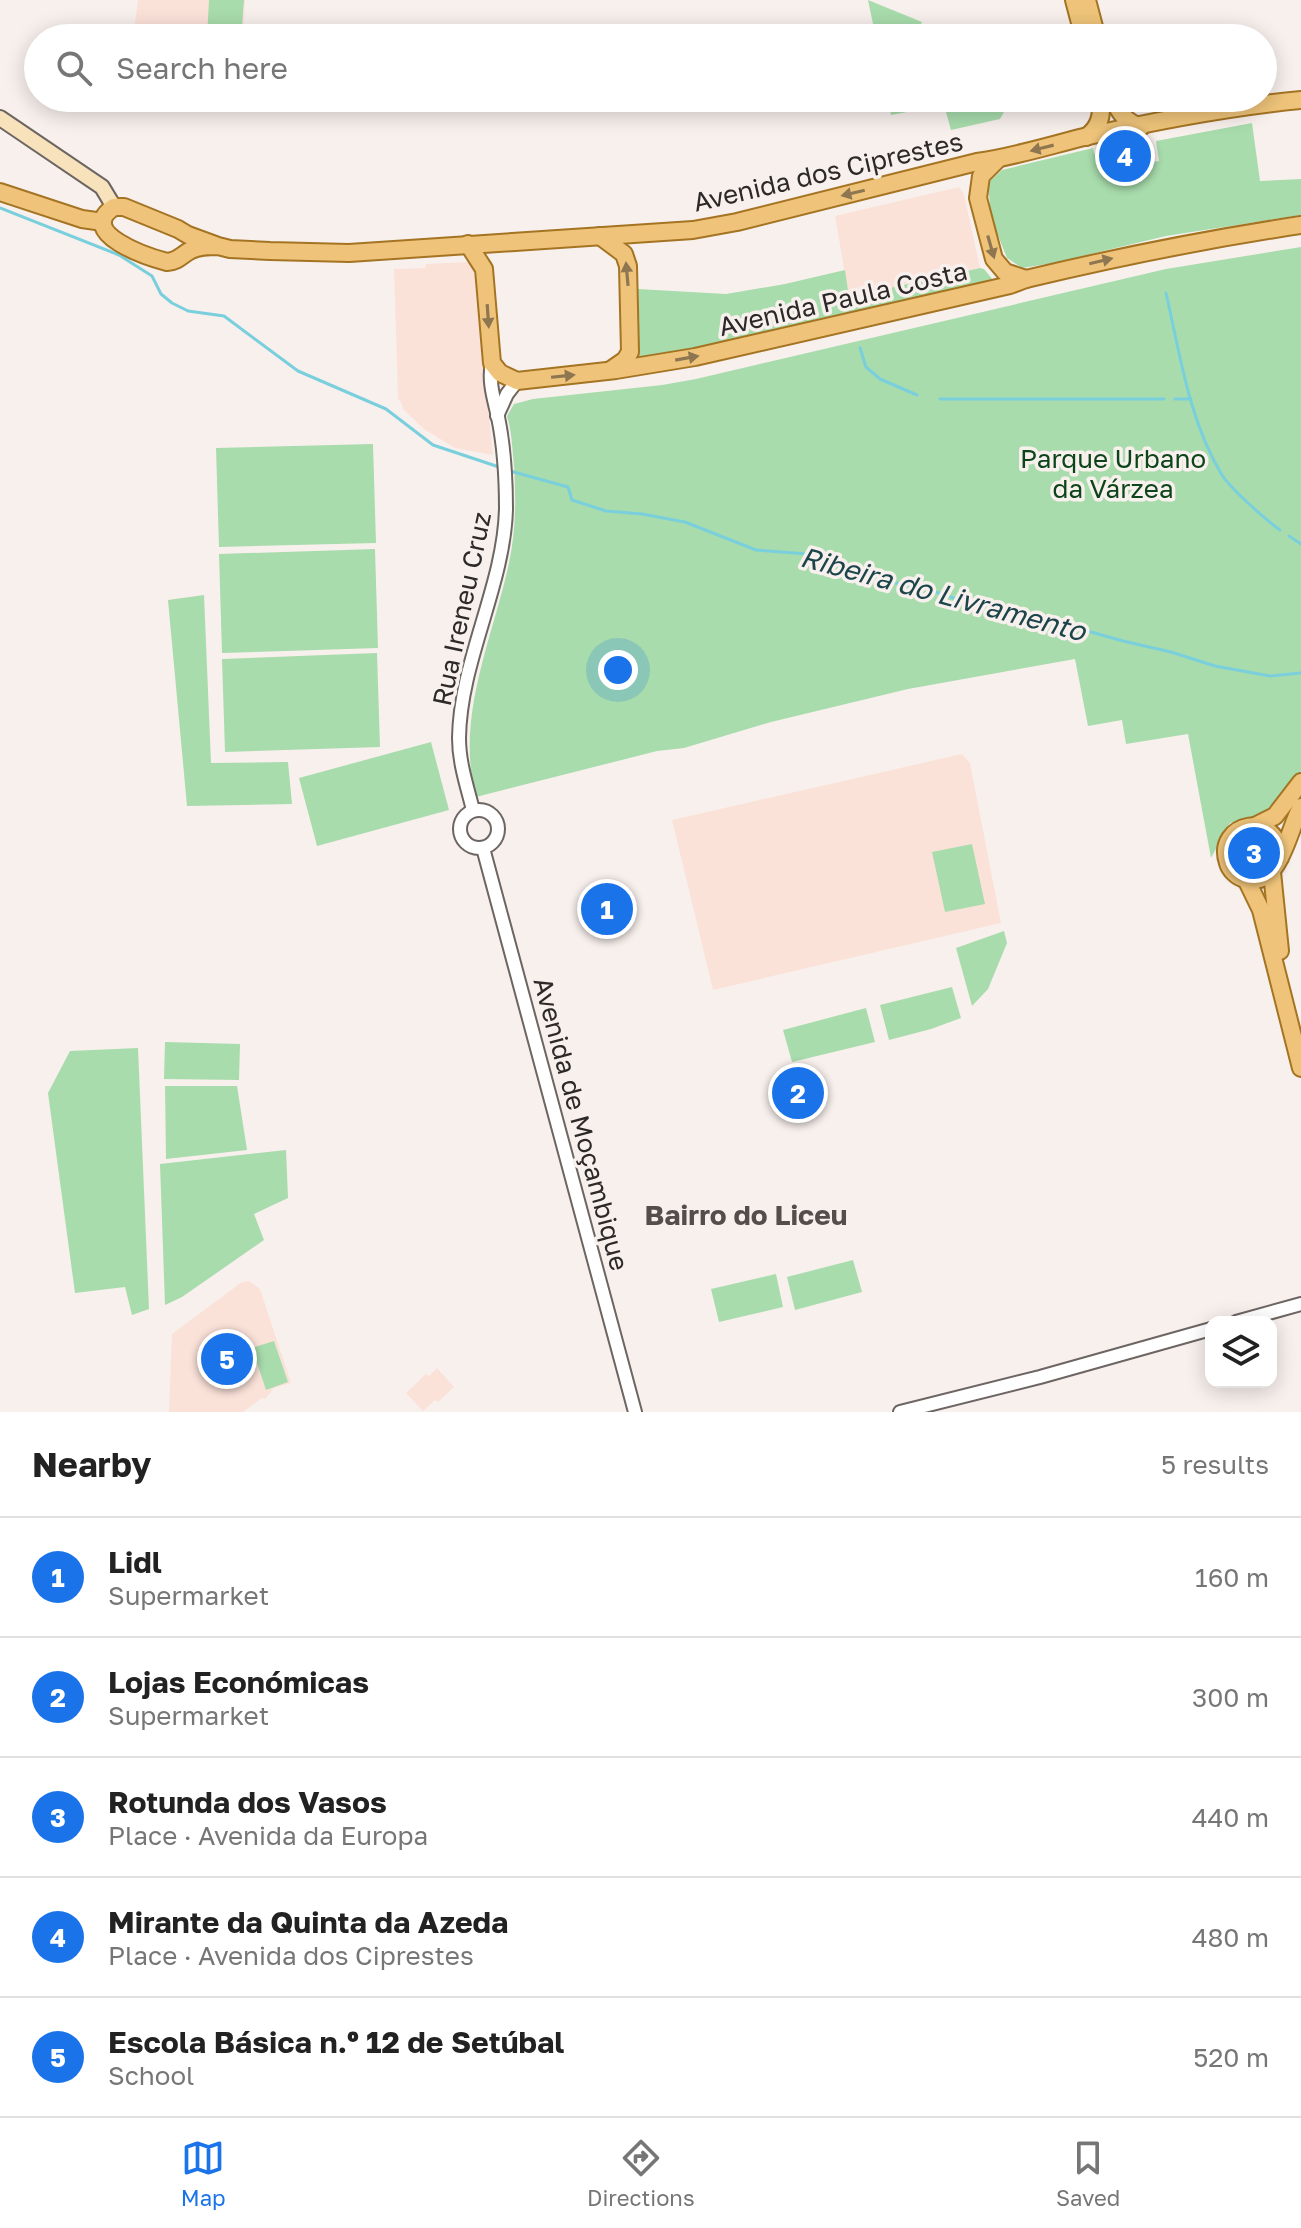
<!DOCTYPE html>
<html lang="en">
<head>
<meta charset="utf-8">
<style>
  :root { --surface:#fff; --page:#f2f2f2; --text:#222; --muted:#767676; --line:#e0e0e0; --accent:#1a73e8 }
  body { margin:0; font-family:"Golos Text",sans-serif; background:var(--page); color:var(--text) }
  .controls { position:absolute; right:24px; bottom:24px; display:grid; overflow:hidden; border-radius:16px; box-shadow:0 4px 20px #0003 }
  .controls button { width:72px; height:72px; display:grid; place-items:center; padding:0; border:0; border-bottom:2px solid var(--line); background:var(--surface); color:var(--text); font:40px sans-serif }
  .you { position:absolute; left:618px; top:670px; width:28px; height:28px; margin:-20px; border:6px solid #fff; border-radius:50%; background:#1a73e8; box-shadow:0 0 0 12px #1a73e833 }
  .badge { display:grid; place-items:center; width:52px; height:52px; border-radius:50%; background:var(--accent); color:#fff; font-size:26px; font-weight:700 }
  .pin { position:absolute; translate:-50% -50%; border:4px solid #fff; box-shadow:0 2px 8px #0006 }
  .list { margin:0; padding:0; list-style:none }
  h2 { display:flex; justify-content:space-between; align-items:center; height:104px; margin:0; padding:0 32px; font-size:34px }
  h2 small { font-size:26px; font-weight:400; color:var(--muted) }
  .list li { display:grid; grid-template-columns:52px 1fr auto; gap:24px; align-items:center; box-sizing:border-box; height:120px; padding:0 32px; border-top:2px solid var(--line) }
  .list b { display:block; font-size:30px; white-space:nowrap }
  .list p { margin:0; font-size:26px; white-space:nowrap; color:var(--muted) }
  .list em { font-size:26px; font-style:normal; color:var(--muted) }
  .icon { flex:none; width:44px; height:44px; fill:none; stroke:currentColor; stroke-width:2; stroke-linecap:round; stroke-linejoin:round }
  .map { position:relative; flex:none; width:1301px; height:1412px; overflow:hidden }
  .search { position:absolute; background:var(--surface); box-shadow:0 4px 20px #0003; left:24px; right:24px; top:24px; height:88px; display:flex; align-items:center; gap:20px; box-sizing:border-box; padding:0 28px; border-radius:44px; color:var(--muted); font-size:30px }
  .sheet { height:704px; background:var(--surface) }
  nav { display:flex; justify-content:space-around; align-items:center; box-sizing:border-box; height:112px; border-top:2px solid var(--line); background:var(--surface); font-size:22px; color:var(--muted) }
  nav a { display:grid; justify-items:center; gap:4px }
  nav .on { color:var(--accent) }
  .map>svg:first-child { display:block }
</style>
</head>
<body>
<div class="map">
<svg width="1301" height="1412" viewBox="0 0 1301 1412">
  <rect width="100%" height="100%" fill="#f8f0ed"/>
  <g fill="#fbe2d9">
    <polygon points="138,0 245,0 243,38 124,38 135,23"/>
    <polygon points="959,187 964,194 980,268 849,297 835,216"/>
    <polygon points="467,262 473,263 493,455 455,448 424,429 403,409 401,402 398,399 394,269 425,268 426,264"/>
    <polygon points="962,754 970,763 1001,923 713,990 672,820"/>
    <polygon points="249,1281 260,1289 291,1383 274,1388 265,1399 262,1398 243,1412 169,1412 172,1334 242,1282"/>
    <polygon points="437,1368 454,1387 438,1402 435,1400 423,1411 406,1393 426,1374 429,1376"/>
  </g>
  <g fill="#a8dcac">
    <polygon points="209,0 244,0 241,38 207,38"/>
    <polygon points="868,0 922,22 914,38 876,38"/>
    <polygon points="888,98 1001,98 1004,112 1000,119 951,130 944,105 891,115"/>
    <polygon points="1252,123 1260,181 1301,179 1301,215 1166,236 1053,263 1022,268 1007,258 991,218 988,183 1002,170 1093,148 1094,154 1103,152 1106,169 1159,161 1156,141"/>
    <path d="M1301,247V771L1275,803L1262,814L1230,823L1211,858L1188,734L1126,744L1122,720L1088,726L1075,659L908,689L771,722L684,748L657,751L476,797C455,717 492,641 509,563C516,530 516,498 514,465C512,448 512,432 507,416L514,404L533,399L662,385L696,379L1166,269Z"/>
    <polygon points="980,268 984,269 993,280 986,282 984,285 813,325 629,363 635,350 638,289 726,294 785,284 845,270 849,297"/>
    <polygon points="373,444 376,543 219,547 216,448"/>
    <polygon points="375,549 378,648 222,653 219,554"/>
    <polygon points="204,595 211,763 288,762 292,804 187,806 168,600"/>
    <polygon points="377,653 380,747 225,752 222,659"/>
    <polygon points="431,742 449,810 317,846 299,778"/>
    <circle cx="1253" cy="852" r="19"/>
    <polygon points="972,844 985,904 945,912 932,852"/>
    <polygon points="1004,931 1007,943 988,989 972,1006 956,948"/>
    <polygon points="952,987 961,1018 931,1029 889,1040 880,1005"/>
    <polygon points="866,1008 875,1042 792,1062 783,1030"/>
    <polygon points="165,1042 240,1044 239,1080 164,1079"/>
    <polygon points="138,1048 149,1309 132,1315 125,1287 75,1293 48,1093 70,1051"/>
    <polygon points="165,1086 237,1086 247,1150 166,1159"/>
    <polygon points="286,1150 288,1198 254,1214 264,1240 182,1297 165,1305 160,1164"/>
    <polygon points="853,1260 862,1292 795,1310 787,1277"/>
    <polygon points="776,1274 783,1307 719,1322 711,1289"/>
    <polygon points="274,1341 288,1382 266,1390 252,1348"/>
  </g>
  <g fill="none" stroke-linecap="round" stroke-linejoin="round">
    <g stroke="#7acfdd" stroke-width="3">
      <polyline points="0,208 119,255 152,276 161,294 172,303 188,311 224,316 298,371 386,409 433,445 499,467"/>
      <path d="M1166,293C1180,354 1189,421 1222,475C1231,489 1266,520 1280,530"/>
      <polyline points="860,348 866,367 880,379 917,395"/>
      <polyline points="940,399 1164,399"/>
      <polyline points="1175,399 1191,399"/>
      <polyline points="510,471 568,487 572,500 606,511 642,514 685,522 756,550 820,555 856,567 879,580 924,588 980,607 1013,610 1123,641 1171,652 1215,666 1270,676 1301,673"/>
      <polyline points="1289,536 1301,544"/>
    </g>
    <g stroke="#6c6562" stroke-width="16">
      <g id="tertiary">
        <polyline points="497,416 507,394 517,381"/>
        <circle cx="479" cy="829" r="19"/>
        <path d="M473,810C467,786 459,763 459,738C460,661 504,586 506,509C506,480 504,446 498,417C494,399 488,381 492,363"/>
        <polyline points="483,848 635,1412"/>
        <polyline points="1236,1322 1301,1304"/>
        <polyline points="900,1412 1040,1377 1211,1329"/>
      </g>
    </g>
    <g stroke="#6c6562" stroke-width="18">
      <polyline id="secondary" points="0,118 102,187 114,207"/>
    </g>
    <g stroke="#a47423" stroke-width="20">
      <g id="primary">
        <polyline points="1074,0 1084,38"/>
        <polyline points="1087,0 1097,38"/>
        <path d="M1114,98C1118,113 1126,122 1141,127"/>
        <path d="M1086,137C1100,128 1103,114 1100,98"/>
        <polyline points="998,159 981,176 978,198 994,259 1005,272 1026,279"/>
        <polyline points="0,192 82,219 103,222"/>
        <polyline points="600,236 624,254 628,266 630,352 625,360 612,369"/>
        <path d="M468,244L484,269L492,363L500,373L517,381L616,370L695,357L1010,285L1026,279C1118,257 1207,239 1301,225"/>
        <path d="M218,246C208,246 200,246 191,250C181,255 179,261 167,262C148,257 75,233 114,207H124L178,229L188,235L218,246L230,249L270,251L349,253L693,230L737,222L977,162C1013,157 1048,146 1084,137C1155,121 1228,107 1301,100"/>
        <polyline points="1255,826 1275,816 1301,782"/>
        <path d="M1280,858C1279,808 1214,823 1228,863C1230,870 1237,877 1245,879C1280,889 1288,830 1301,807"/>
        <polyline points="1272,872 1280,951"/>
        <polyline points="1246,879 1261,910 1301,1068"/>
      </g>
    </g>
    <use href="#tertiary" stroke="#fff" stroke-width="12"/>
    <use href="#secondary" stroke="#f7e2bc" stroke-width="14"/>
    <use href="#primary" stroke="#efc47a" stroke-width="16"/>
  </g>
  <defs><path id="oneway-solid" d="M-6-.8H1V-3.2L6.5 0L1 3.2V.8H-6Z" transform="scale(2)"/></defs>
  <g fill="#8e7651">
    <use href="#oneway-solid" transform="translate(1042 148) rotate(166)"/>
    <use href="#oneway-solid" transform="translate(853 193) rotate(167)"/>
    <use href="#oneway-solid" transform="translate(991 247) rotate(74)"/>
    <use href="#oneway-solid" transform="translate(1101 261) rotate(-13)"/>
    <use href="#oneway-solid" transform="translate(627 274) rotate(-95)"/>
    <use href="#oneway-solid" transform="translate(488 316) rotate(86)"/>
    <use href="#oneway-solid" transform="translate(687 358) rotate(-10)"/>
    <use href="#oneway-solid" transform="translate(563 376) rotate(-6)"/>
  </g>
  <g text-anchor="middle" stroke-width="7" stroke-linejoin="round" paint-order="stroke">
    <g font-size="26" fill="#2c2928" stroke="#f8f0ed">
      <text transform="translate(828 172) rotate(-13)" y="9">Avenida dos Ciprestes</text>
      <text transform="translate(843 299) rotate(-13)" y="9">Avenida Paula Costa</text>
      <text transform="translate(462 609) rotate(-78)" y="9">Rua Ireneu Cruz</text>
      <text transform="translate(581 1124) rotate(75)" y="9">Avenida de Moçambique</text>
    </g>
    <g font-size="26" fill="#0c4519" stroke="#f8f0ed">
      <text x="1113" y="468">Parque Urbano<tspan x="1113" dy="30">da Várzea</tspan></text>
    </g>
    <g font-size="28" font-style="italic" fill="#1c444b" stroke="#f8f0ed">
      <text transform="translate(943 594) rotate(15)" y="10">Ribeira do Livramento</text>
    </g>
    <g font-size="28" font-weight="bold" fill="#544d4b" stroke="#f8f0ed">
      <text x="746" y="1225">Bairro do Liceu</text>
    </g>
  </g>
</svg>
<div class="controls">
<button><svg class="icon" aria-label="layers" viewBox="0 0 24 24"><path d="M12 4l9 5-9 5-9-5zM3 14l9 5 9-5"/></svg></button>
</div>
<div class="you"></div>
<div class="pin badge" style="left:607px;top:909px">1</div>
<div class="pin badge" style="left:798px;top:1093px">2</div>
<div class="pin badge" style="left:1254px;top:853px">3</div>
<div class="pin badge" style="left:1125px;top:156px">4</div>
<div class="pin badge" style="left:227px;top:1359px">5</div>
<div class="search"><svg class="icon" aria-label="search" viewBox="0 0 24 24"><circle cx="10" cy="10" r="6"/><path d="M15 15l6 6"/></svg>Search here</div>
</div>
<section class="sheet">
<h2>Nearby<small>5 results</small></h2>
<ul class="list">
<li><span class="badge">1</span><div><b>Lidl</b><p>Supermarket</p></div><em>160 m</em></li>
<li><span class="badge">2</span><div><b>Lojas Económicas</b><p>Supermarket</p></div><em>300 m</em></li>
<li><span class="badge">3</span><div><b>Rotunda dos Vasos</b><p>Place · Avenida da Europa</p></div><em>440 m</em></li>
<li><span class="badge">4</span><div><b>Mirante da Quinta da Azeda</b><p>Place · Avenida dos Ciprestes</p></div><em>480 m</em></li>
<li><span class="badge">5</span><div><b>Escola Básica n.º 12 de Setúbal</b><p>School</p></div><em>520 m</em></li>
</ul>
</section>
<nav>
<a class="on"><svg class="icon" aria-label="map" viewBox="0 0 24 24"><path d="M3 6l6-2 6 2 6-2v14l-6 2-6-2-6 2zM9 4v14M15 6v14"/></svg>Map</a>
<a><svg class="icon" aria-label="directions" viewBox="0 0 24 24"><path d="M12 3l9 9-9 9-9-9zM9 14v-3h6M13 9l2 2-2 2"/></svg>Directions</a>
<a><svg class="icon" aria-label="saved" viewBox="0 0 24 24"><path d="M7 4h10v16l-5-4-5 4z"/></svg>Saved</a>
</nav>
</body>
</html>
